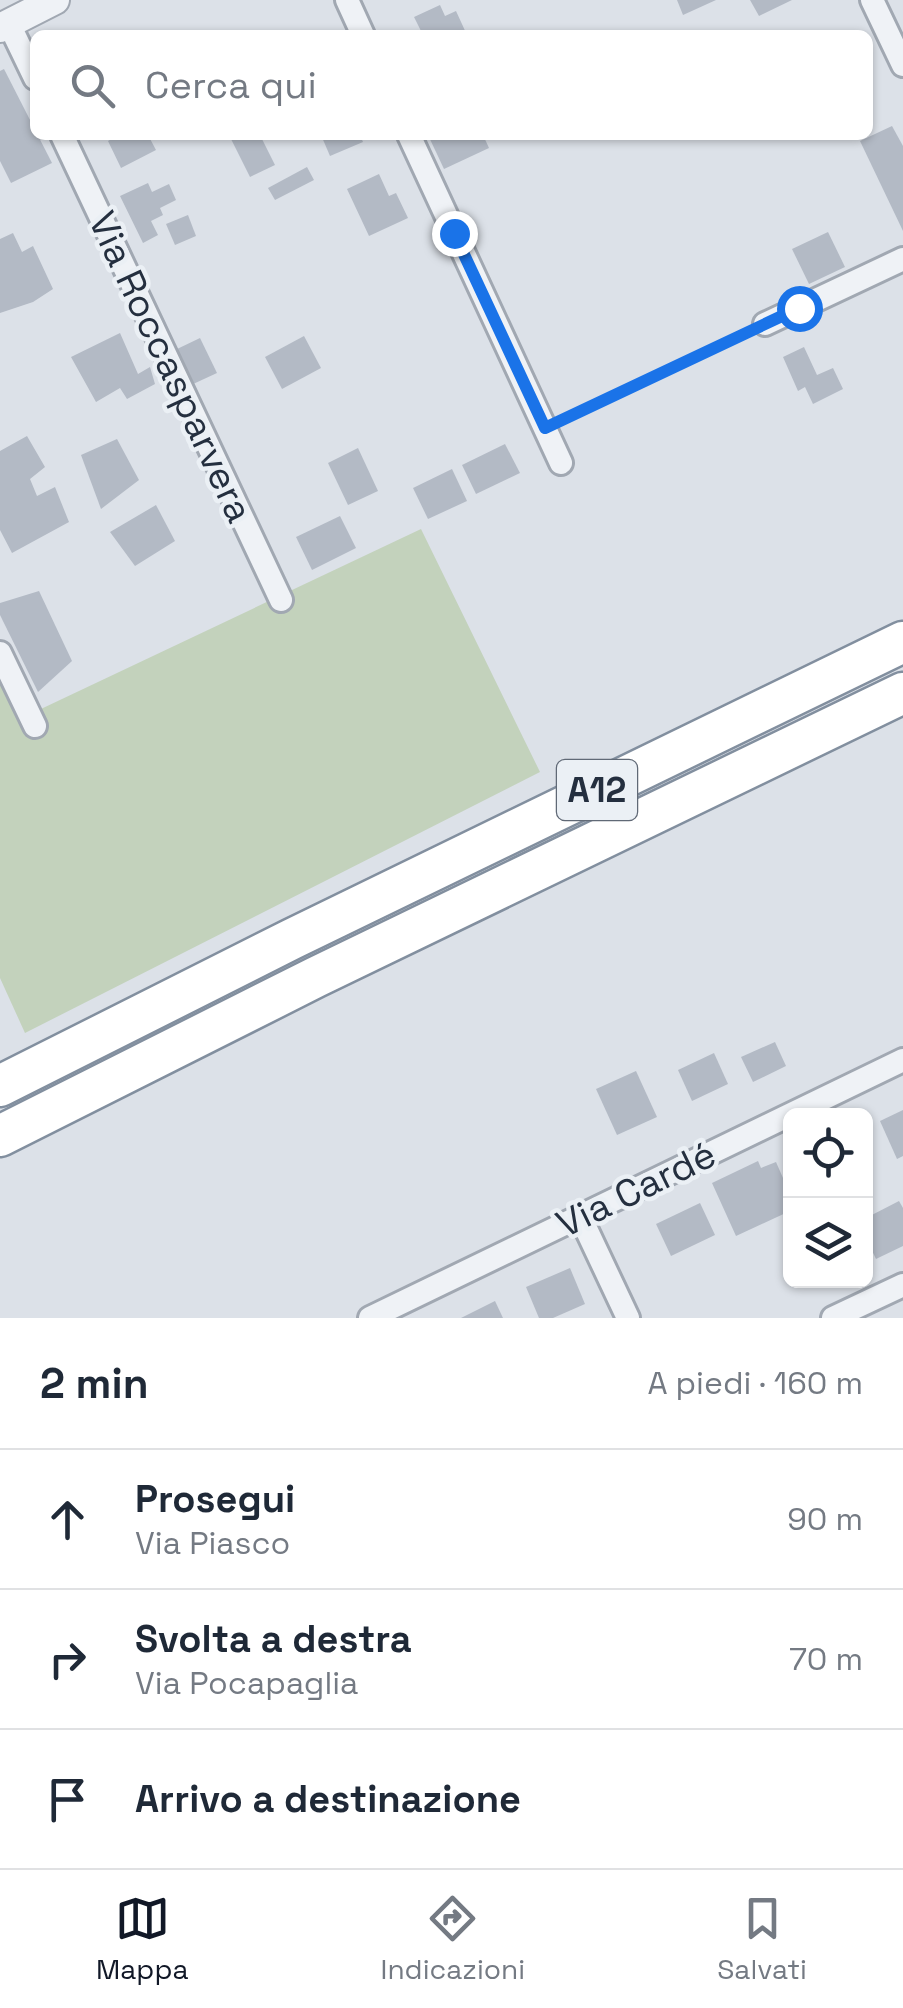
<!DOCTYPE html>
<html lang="it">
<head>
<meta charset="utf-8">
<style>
  :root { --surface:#fff; --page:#f6f6f7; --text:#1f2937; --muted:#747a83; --line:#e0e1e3; --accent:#111827 }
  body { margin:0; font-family:"Space Grotesk",sans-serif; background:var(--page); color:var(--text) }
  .controls { position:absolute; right:30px; bottom:30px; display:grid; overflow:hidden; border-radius:15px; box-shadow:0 2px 8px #0004 }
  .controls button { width:90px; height:90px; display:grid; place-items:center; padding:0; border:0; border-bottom:2px solid var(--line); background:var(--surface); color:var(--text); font:50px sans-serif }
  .stop { position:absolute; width:30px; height:30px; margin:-22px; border:8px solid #1a73e8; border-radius:50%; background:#fff }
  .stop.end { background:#1a73e8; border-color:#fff; box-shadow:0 2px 10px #0008 }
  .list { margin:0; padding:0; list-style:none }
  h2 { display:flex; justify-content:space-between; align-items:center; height:130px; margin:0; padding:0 40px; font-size:42px }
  h2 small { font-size:32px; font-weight:400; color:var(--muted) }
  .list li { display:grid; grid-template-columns:65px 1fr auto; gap:30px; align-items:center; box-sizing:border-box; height:140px; padding:0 40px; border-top:2px solid var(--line) }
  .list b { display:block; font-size:38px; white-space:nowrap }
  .list p { margin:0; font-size:32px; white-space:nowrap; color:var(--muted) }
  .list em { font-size:32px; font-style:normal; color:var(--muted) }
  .icon { flex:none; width:55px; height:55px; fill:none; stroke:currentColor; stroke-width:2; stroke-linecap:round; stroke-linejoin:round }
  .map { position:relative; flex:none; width:903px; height:1318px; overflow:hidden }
  .search { position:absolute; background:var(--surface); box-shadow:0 2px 8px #0004; left:30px; right:30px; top:30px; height:110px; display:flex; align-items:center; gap:25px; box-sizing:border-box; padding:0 35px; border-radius:15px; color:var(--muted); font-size:38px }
  .sheet { height:550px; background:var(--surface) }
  nav { display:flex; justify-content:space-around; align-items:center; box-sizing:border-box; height:140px; border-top:2px solid var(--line); background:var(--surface); font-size:28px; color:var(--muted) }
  nav a { display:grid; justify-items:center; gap:5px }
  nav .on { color:var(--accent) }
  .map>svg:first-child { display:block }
</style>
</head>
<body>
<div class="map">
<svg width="903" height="1318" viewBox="0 0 903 1318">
  <rect width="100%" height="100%" fill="#dce1e8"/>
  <polygon fill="#c3d2bc" points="421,529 540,772 25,1033 0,978 0,671 24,717"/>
  <g fill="#b3bac5">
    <polygon points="677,0 716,0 683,15"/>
    <polygon points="750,0 792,0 759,16"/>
    <polygon points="440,5 445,16 456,11 467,35 423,35 414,17"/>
    <polygon points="4,69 52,163 11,183 0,161 0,71"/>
    <polygon points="892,126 903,146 903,231 860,141"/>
    <polygon points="114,135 148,135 156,150 121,168 108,141 115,137"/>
    <polygon points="229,135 260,135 275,165 250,177"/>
    <polygon points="321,135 360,135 363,142 330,156"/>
    <polygon points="428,135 483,135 489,148 444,169"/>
    <polygon points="307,167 314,180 275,200 268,188"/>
    <polygon points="379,174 389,196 396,193 408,218 369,236 347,189"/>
    <polygon points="148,183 152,192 169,184 176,200 160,208 163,215 151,221 158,235 143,243 120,196"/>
    <polygon points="188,215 196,236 175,245 166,224"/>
    <polygon points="828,232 845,267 809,284 792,249"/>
    <polygon points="13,233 22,252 33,246 53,289 33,302 0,313 0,239"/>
    <polygon points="120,333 138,374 150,367 155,384 127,399 120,388 96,402 71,357"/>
    <polygon points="304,336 321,368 282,389 265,357"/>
    <polygon points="200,338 217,373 191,385 175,350"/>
    <polygon points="804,347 817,375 833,368 843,389 813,404 805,387 798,391 783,357"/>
    <polygon points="27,436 45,467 30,479 37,496 55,487 69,522 12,553 0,530 0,451"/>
    <polygon points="117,439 139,480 101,509 81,455"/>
    <polygon points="505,444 520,473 476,494 462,465"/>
    <polygon points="358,448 378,491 348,505 328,463"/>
    <polygon points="452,469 467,501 428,519 413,488"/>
    <polygon points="156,505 175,541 135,566 110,532"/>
    <polygon points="340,516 356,548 312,570 296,537"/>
    <polygon points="39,591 72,661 38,692 0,615 0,603"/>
    <polygon points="775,1042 786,1066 753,1082 741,1057"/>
    <polygon points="714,1053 728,1084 692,1101 678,1070"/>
    <polygon points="636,1071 657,1117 617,1135 596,1089"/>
    <polygon points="903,1110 903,1156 897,1159 880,1121"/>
    <polygon points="758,1161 761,1168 776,1162 790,1194 788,1197 790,1211 736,1236 712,1183"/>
    <polygon points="899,1201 903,1208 903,1246 876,1259 866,1238 866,1218"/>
    <polygon points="700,1203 715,1235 671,1256 656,1224"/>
    <polygon points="570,1268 585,1304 553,1318 539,1318 526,1287"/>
    <polygon points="495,1301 503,1318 461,1318"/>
  </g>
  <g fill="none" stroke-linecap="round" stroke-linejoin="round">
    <g stroke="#a1a8b2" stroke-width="28">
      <g id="minor">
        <polyline points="347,0 363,35"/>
        <polyline points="872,0 903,65"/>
        <polyline points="9,24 35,78"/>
        <polyline points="62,135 281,600"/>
        <polyline points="409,135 561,463"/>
        <polyline points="765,324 903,259"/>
        <polyline points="0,653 35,726"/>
        <polyline points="580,1216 628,1318"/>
        <polyline points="370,1318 903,1060"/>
        <polyline points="833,1318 903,1285"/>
      </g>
    </g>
    <g stroke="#a1a8b2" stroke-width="32">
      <polyline id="tertiary" points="0,28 55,0"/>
    </g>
    <g stroke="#828f9f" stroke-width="45">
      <g id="motorway">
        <polyline points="0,1086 292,939 903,642"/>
        <polyline points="0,1136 316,977 903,693"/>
      </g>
    </g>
    <polyline stroke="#babfc6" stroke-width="4" stroke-dasharray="8 8" stroke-linecap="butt" points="566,418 747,332"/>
    <use href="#minor" stroke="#eff2f6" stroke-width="22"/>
    <use href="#tertiary" stroke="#eff2f6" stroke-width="28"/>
    <use href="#motorway" stroke="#fff" stroke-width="40"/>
  </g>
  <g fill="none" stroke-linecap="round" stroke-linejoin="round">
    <polyline stroke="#1a73e8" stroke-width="12" points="454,233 545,428 799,308"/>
  </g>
  <g text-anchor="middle" stroke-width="9" stroke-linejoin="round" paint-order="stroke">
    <rect fill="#ebf0f5" stroke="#606976" stroke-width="2.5" x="557" y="760" width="80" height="60" rx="8"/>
    <g font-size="35" font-weight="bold" fill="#242f3f">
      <text x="597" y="802">A12</text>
    </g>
    <g font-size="38" fill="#242f3f" stroke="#ebf0f5">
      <text transform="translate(171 367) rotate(65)" y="13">Via Roccasparvera</text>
      <text transform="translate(636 1189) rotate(-26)" y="13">Via Cardé</text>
    </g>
  </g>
</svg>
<div class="controls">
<button><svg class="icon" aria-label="locate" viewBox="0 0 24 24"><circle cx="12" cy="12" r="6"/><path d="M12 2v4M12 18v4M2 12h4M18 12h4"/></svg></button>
<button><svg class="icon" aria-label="layers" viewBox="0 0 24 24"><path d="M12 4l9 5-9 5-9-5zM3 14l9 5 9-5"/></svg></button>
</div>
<div class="stop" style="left:799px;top:308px"></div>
<div class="stop end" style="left:454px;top:233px"></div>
<div class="search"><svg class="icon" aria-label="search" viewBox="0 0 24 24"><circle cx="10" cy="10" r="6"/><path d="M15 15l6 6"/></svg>Cerca qui</div>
</div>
<section class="sheet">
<h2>2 min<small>A piedi · 160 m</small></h2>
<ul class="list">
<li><svg class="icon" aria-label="ahead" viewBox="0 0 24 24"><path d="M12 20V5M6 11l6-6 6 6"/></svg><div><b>Prosegui</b><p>Via Piasco</p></div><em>90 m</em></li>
<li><svg class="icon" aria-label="right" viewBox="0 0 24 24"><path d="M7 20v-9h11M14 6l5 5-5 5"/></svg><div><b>Svolta a destra</b><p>Via Pocapaglia</p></div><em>70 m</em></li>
<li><svg class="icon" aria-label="arrive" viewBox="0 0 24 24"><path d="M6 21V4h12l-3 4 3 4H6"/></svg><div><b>Arrivo a destinazione</b></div></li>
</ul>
</section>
<nav>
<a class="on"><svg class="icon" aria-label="map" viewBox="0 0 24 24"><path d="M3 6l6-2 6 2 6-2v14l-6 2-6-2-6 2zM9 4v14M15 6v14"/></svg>Mappa</a>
<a><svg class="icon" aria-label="directions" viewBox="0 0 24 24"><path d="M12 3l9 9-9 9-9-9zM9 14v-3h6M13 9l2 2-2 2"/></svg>Indicazioni</a>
<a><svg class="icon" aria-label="saved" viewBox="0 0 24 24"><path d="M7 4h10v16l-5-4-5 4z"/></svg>Salvati</a>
</nav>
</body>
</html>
